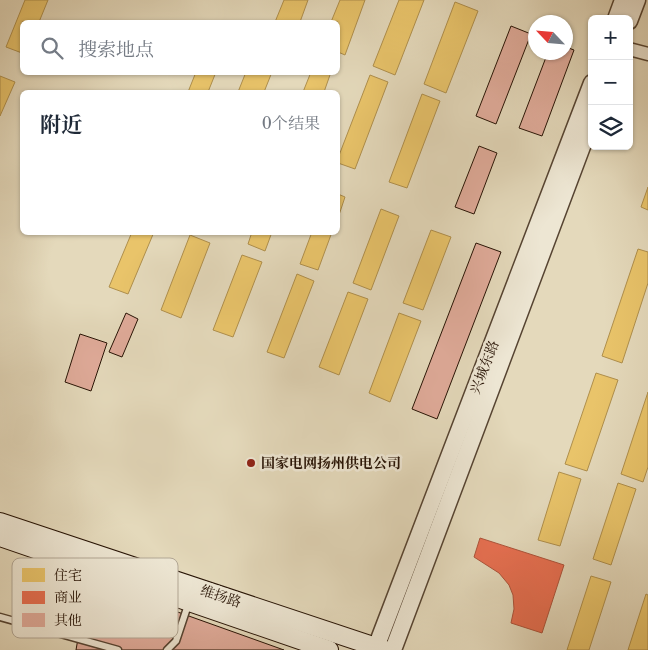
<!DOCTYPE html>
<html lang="zh">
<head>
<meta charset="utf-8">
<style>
  :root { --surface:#fff; --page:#f2f2f3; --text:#1f2937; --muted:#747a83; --line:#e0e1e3 }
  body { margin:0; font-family:"Libre Caslon Text","Noto Serif SC",serif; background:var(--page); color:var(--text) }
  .controls { position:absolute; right:15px; top:15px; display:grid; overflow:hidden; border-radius:8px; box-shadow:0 1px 4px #0004 }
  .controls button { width:45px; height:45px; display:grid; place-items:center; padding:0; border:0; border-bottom:1px solid var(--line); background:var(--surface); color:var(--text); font:25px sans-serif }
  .compass { position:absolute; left:528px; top:15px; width:45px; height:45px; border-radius:50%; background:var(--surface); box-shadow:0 1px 4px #0004; rotate:296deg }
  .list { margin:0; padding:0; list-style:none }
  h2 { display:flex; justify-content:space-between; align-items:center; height:65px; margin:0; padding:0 20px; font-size:21px }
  h2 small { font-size:16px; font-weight:400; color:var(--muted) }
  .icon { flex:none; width:28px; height:28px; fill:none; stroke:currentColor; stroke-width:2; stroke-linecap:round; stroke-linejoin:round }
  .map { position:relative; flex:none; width:648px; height:650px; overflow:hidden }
  .search { position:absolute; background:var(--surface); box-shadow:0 1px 4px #0004; left:20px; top:20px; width:320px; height:55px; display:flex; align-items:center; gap:12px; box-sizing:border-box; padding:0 18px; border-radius:8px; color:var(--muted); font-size:19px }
  .panel { position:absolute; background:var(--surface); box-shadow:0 1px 4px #0004; left:20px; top:90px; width:320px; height:145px; border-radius:8px }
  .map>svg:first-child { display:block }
</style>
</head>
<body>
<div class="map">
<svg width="648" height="650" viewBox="0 0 648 650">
  <rect width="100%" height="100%" fill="#e4d9bb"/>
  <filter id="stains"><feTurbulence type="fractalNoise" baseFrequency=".004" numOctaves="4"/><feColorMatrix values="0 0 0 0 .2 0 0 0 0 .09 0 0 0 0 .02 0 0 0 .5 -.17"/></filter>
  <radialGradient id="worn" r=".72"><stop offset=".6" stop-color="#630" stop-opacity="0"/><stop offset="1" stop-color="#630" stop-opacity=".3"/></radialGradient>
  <g fill="#e9c46a" stroke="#af8f4c">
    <polygon points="25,0 48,0 39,22 22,22 22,53 6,47"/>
    <polygon points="284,0 308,0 300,22 275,22"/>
    <polygon points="340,0 365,0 345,55 338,52 338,22 331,22"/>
    <polygon points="399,0 424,0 395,75 373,66"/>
    <polygon points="455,2 478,11 446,93 424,84"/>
    <polygon points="196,72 216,72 208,92 188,92"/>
    <polygon points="246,72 272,72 264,92 238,92"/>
    <polygon points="311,72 331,72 324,92 303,92"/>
    <polygon points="370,75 388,82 355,169 338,163 338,158"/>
    <polygon points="0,76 15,82 0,116"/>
    <polygon points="422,94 440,101 407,188 389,182"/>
    <polygon points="648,187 648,210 641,207"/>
    <polygon points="338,194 345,197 338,218"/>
    <polygon points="381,209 399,216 371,290 353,283"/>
    <polygon points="431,230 451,237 423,310 403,303"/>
    <polygon points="132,232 154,232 128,294 109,287"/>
    <polygon points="252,232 272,232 265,251 248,244"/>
    <polygon points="312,232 332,232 318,270 300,264"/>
    <polygon points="190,235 210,243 181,318 161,310"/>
    <polygon points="638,249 648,252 648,283 622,363 602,356"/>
    <polygon points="242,255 262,262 233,337 213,330"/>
    <polygon points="297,274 314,281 284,358 267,352"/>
    <polygon points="348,292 368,299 339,375 319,367"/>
    <polygon points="399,313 421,321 390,402 369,393"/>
    <polygon points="596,373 618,380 587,471 565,464"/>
    <polygon points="648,392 648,467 643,482 621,474"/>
    <polygon points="559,472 581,479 560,546 538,540"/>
    <polygon points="618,483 636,489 611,565 593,559"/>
    <polygon points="591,576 611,582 589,650 567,650"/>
    <polygon points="646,594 648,595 648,650 628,650"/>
  </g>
  <polygon fill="#e76f51" stroke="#ad533a" points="480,538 564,565 542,633 511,623 514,609 513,595 509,585 499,573 474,557"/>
  <g fill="#e0ab9a" stroke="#271305">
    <polygon points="511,26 531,34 496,124 476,116"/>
    <polygon points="566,47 574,50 542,136 519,128 548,52 566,52"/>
    <polygon points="479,146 497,153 474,214 455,207"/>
    <polygon points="476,243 501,252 437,419 412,409"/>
    <polygon points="126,313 138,319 122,357 109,352"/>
    <polygon points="80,334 107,343 91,391 65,382"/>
    <polygon points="88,580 284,650 76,650"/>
  </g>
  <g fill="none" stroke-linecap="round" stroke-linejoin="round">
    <g stroke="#564432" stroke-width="9">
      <g id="service">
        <polyline points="0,617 118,650"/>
        <polyline points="167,650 176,641 189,602"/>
      </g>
    </g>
    <g stroke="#564432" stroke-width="15">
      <polyline id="minor" points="629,49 648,54"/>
    </g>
    <g stroke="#564432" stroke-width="19">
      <g id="tertiary">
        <polyline points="616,19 623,0"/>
        <polyline points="629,21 637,0"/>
        <polyline points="375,650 592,83"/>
        <polyline points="393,650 592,120"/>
      </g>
    </g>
    <g stroke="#271305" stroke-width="20">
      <g id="secondary">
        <polyline points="0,522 385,650"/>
        <polyline points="0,537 329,650"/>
      </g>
    </g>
    <use href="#service" stroke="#ede6d3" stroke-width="6"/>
    <use href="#minor" stroke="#ede6d3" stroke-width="12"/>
    <use href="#tertiary" stroke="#ede6d3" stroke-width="16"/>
    <use href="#secondary" stroke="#ede6d3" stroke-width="18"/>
  </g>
  <circle fill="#8f2418" stroke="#ede6d3" stroke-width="2" cx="251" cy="463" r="5"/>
  <g text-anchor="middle" stroke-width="5" stroke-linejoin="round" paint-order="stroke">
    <g font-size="14" fill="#271305" stroke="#ede6d3">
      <text transform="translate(484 367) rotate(-69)" y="5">兴城东路</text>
      <text transform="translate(221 596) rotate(18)" y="5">维扬路</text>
    </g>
    <g font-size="14" font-weight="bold" fill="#271305" stroke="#ede6d3" text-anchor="start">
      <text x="261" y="468">国家电网扬州供电公司</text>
    </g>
  </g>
  <rect x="12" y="558" width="166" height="80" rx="8" fill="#ede6d3" stroke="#b2a795" stroke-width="1"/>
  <rect x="22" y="568" width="23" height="14" fill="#e9c46a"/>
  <rect x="22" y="591" width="23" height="13" fill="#e76f51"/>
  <rect x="22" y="613" width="23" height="14" fill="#e0ab9a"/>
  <g font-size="14" fill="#271305">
    <text x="54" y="580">住宅</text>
    <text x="54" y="602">商业</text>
    <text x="54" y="625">其他</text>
  </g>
  <rect width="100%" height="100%" filter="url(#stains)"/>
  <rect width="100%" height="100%" fill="url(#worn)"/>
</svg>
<div class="controls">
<button>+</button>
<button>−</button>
<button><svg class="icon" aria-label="layers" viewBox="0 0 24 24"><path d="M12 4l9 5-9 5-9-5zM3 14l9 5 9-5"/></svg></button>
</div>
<svg class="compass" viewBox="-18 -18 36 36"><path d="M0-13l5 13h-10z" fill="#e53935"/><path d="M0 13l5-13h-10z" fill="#747a83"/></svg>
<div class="search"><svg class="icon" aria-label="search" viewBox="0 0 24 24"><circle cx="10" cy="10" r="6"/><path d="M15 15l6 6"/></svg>搜索地点</div>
<section class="panel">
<h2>附近<small>0个结果</small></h2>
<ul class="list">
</ul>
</section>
</div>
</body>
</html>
